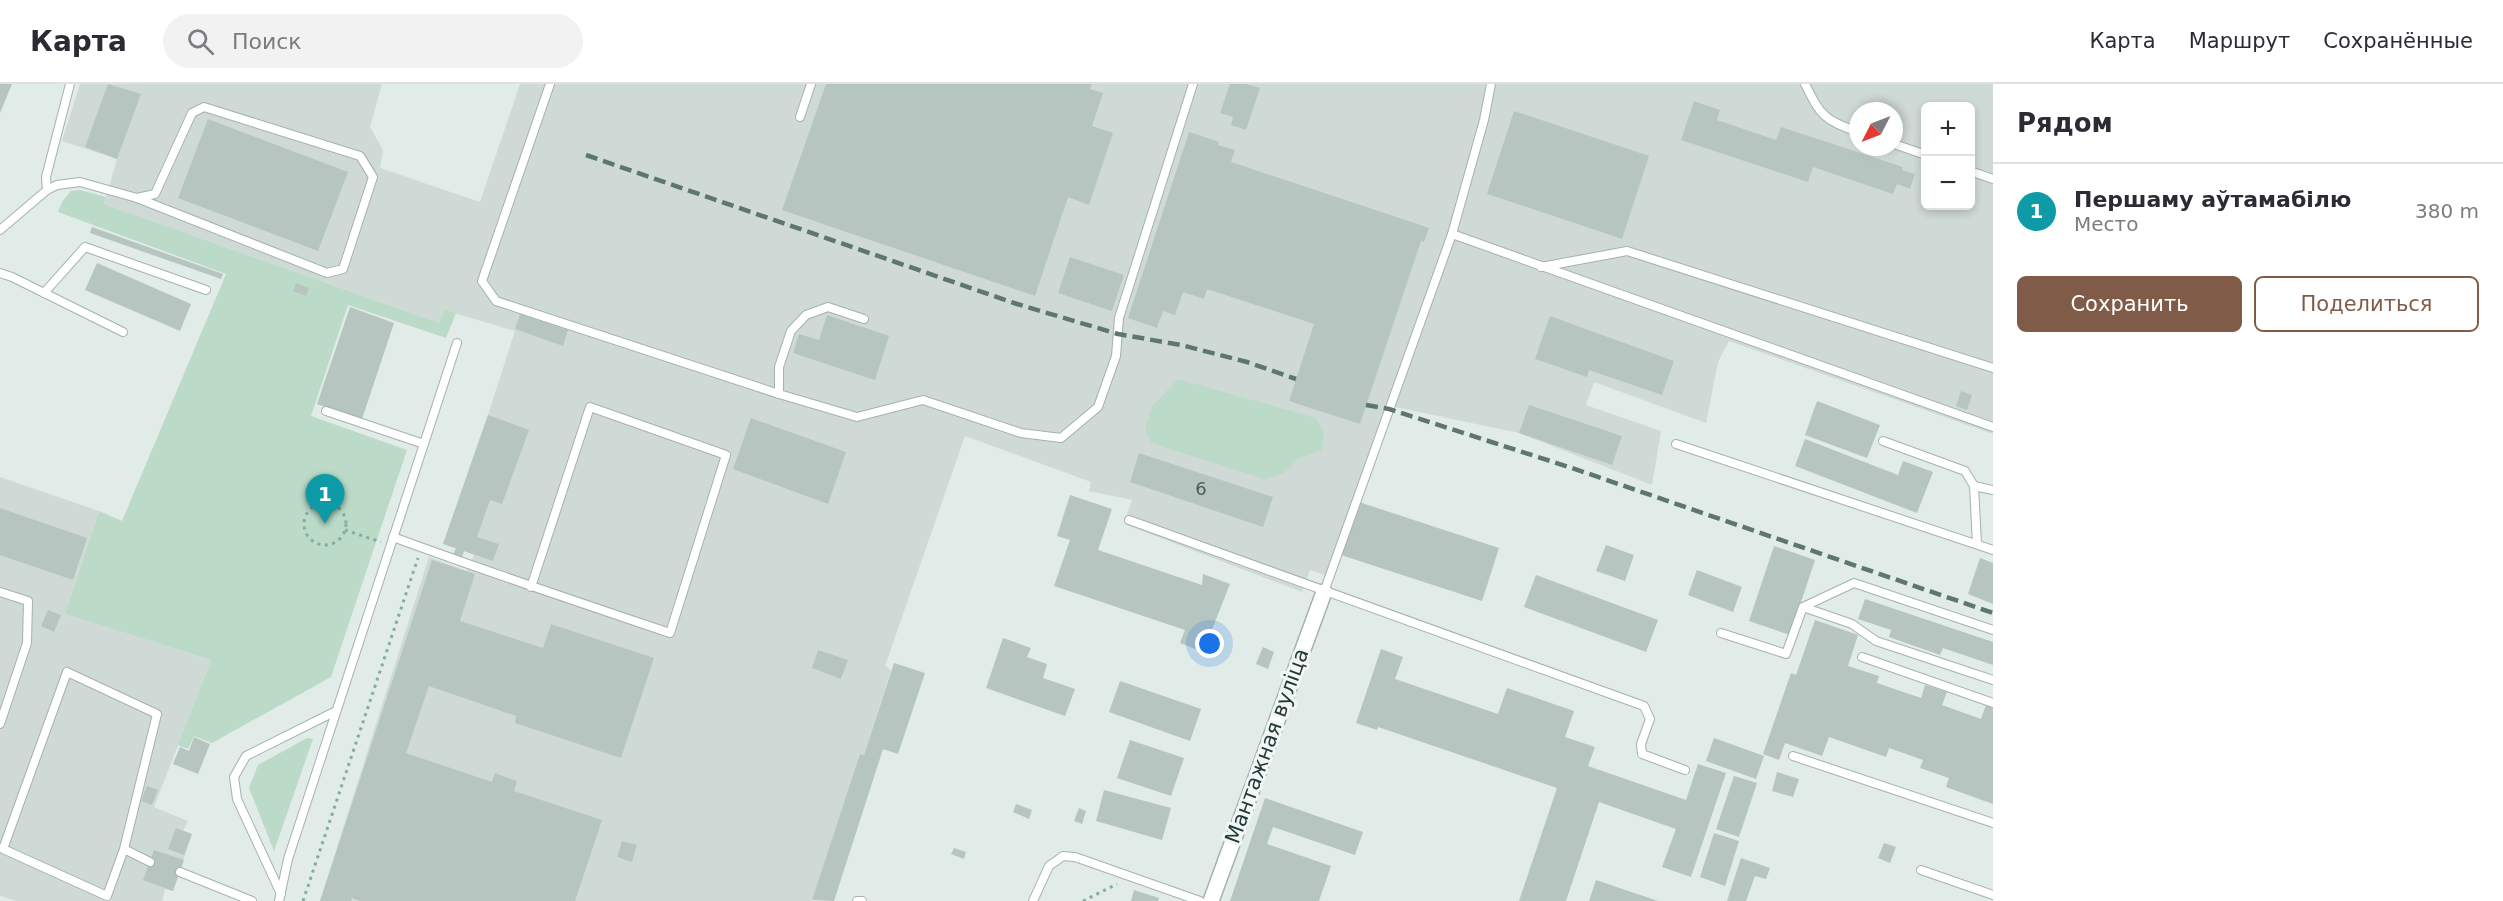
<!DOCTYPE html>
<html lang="ru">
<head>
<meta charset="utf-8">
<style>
  :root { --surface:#fff; --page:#f2f2f3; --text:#2b2b33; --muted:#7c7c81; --line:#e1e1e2; --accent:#805b47 }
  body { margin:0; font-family:"DejaVu Sans",sans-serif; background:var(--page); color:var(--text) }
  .controls { position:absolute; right:18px; top:18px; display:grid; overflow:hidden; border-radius:9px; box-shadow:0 3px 9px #0003 }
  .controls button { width:54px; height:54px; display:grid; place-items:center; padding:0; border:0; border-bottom:2px solid var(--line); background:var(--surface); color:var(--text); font:30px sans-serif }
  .compass { position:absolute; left:1849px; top:18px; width:54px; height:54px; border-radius:50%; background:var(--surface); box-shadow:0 3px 9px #0003; rotate:228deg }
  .you { position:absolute; left:1210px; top:560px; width:21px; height:21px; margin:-15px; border:4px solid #fff; border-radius:50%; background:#1a73e8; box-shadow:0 0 0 9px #1a73e833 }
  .badge { display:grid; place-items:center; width:39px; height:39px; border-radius:50%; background:var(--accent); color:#fff; font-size:20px; font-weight:700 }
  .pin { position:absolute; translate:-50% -50px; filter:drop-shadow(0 2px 3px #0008) }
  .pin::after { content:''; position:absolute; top:32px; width:21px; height:18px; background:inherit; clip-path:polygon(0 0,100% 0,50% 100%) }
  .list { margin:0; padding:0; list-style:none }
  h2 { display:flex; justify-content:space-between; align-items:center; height:78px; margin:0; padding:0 24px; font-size:26px }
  h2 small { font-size:20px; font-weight:400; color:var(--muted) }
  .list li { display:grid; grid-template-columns:39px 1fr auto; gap:18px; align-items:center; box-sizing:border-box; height:96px; padding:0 24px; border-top:2px solid var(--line) }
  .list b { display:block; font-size:22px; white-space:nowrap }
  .list p { margin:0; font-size:20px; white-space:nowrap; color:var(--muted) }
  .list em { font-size:20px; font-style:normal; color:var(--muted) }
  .actions { display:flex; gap:12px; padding:18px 24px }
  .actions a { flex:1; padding:14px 0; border:2px solid var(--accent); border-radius:9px; text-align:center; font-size:21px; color:var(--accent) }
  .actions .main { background:var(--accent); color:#fff }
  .icon { flex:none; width:33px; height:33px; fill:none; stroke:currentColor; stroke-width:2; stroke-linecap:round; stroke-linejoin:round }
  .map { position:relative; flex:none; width:1993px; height:817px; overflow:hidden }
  header { display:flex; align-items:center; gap:36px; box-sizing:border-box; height:84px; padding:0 30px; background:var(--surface); border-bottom:2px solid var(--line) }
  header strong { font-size:28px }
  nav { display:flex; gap:33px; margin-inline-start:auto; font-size:21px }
  .search { width:420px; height:54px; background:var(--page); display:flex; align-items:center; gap:15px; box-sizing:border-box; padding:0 21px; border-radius:33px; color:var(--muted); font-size:22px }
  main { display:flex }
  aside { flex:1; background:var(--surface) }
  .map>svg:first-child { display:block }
</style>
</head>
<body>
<header>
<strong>Карта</strong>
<div class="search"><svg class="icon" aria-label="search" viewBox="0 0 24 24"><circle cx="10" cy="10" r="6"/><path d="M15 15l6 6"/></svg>Поиск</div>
<nav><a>Карта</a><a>Маршрут</a><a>Сохранённые</a></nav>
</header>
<main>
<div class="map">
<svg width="1993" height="817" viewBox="0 0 1993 817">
  <rect width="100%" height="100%" fill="#e1ebe8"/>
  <g fill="#cfdad7" fill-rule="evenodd">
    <path d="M80,0H382L370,43L383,66L380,84L480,118L520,0H1993V350L1729,257L1718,278L1706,339L1594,298L1586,321L1661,347L1652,401L1519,349L1395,323L1330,493L1310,486L1302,508L1124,440L1132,416L1089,407L1091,398L965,352L885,582L891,586L864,671L860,670L812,817H320L429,473L467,487L474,471L443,460L488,331L515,247L444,226L439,239L104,120L117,75L62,57ZM1926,22H1970V122H1926ZM1858,27H1894V63H1858Z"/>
    <polygon points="0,393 99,427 65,530 211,576 154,723 188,737 183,747 192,750 173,807 165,805 162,817 16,817 0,812"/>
  </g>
  <g fill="#bbdbc8">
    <polygon points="80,106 106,113 104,120 439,239 444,226 456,229 446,254 348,221 311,332 407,366 331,593 212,659 194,652 188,665 178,661 211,576 65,530 99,427 122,437 226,190 58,128 62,118 71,107"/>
    <polygon points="1178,295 1316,334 1324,349 1322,366 1298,375 1284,389 1264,395 1151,359 1145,344 1152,322"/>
    <polygon points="307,654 313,655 274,767 249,704 258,681"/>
  </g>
  <g fill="#b7c5c1">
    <polygon points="0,0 12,0 0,29"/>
    <polygon points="108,0 141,10 117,75 85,63"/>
    <polygon points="826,0 1092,0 1090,5 1103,9 1092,42 1113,49 1089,121 1068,113 1035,212 782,126"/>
    <polygon points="1230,0 1246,0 1260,4 1246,46 1231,41 1233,33 1220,29"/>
    <polygon points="1694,17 1720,26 1717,36 1776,56 1781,43 1903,83 1902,86 1915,90 1910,105 1897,100 1893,110 1813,83 1808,98 1681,56"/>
    <polygon points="1514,27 1649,72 1622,155 1487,110"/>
    <polygon points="208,35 348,88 318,167 178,114"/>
    <polygon points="1189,48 1219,58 1218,61 1235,66 1231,78 1429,144 1424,158 1421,157 1360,340 1289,317 1314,240 1207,205 1204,215 1183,208 1175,231 1163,227 1157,244 1128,234"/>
    <polygon points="92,143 223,190 221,195 90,149"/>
    <polygon points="1070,173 1124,191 1112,227 1058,209"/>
    <polygon points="97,179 191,220 180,247 85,206"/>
    <polygon points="296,199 309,204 306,212 293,207"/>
    <polygon points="350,223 394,239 362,335 317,320"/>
    <polygon points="520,230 568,246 563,262 515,245"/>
    <polygon points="827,231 889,252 875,296 793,269 799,250 819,256"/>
    <polygon points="1550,232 1674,277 1662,311 1589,286 1587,293 1535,275"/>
    <polygon points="1961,307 1972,311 1967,326 1956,322"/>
    <polygon points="1817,317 1880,341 1867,374 1805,351"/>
    <polygon points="1529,321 1622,352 1612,381 1519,349"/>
    <polygon points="488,331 529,346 502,420 490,416 477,453 499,460 493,477 464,467 462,474 453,471 456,464 443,460"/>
    <polygon points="751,334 846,368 828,420 733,385"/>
    <polygon points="1805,355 1898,391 1903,377 1933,388 1917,429 1795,382"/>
    <polygon points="1139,369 1273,413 1263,443 1130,398"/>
    <polygon points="1070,411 1112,425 1098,466 1202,501 1203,490 1230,500 1203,568 1180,559 1185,546 1054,502 1070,456 1057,452"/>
    <polygon points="1359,418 1499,464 1482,517 1341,471"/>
    <polygon points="0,424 87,454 73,496 0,471"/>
    <polygon points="1606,461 1634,471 1625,497 1596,487"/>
    <polygon points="1774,462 1815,476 1790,551 1749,537"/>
    <polygon points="1980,474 1993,479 1993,520 1968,510"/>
    <polygon points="432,476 475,490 460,537 543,564 551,540 654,574 621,674 515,639 516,632 429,602 406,669 492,698 495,689 517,697 514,707 602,736 575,817 360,817 352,814 351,817 320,817"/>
    <polygon points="1697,486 1742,503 1733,528 1688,511"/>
    <polygon points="1536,491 1658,536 1646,568 1524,523"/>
    <polygon points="1865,515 1993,558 1993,581 1943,564 1940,571 1889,553 1891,546 1858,535"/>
    <polygon points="48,526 61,531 54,548 41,542"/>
    <polygon points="1815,536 1858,551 1848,582 1879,592 1877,599 1921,614 1925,601 1947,608 1942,621 1981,635 1986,621 1993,623 1993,720 1946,703 1949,694 1920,684 1923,676 1889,664 1886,673 1829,653 1822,672 1785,659 1779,676 1763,670 1791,589 1796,591"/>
    <polygon points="1003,554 1031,564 1027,573 1047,580 1043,594 1075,605 1065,632 986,604"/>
    <polygon points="1263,563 1274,568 1268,585 1256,580"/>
    <polygon points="1381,565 1403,573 1395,595 1498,630 1507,604 1574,627 1565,653 1595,663 1588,682 1686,716 1698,680 1726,689 1691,793 1662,783 1676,745 1599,718 1566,817 1519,817 1557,704 1378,643 1377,646 1356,639"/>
    <polygon points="818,566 848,576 841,595 812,584"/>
    <polygon points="894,579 925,589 898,670 883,665 834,817 812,816 860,670 864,671"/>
    <polygon points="1120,597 1201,625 1190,657 1109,628"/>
    <polygon points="194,653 210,660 198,690 173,680 180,663 189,667"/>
    <polygon points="1714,654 1764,672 1756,695 1706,677"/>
    <polygon points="1130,656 1184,674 1171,712 1117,694"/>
    <polygon points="1777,688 1799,695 1793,713 1772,707"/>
    <polygon points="1734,692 1757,699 1739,753 1716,745"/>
    <polygon points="147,702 158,706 152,721 141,717"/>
    <polygon points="1104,706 1171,724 1162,756 1096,737"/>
    <polygon points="1265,714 1363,748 1355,771 1273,743 1267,760 1331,782 1319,817 1230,817"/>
    <polygon points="1016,720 1032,726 1029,735 1013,728"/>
    <polygon points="1079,724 1086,727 1082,740 1074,737"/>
    <polygon points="176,744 192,750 184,771 168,765"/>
    <polygon points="1714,749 1739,757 1725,802 1700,793"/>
    <polygon points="622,757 637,761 632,778 617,773"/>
    <polygon points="1884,759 1896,763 1890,779 1878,774"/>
    <polygon points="954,764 966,768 964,775 951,770"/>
    <polygon points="154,766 184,776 173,807 143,796"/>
    <polygon points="1741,774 1770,784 1766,795 1755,792 1746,817 1727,817"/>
    <polygon points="1596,796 1658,817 1589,817"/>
    <polygon points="1134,806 1159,814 1158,817 1131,817"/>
  </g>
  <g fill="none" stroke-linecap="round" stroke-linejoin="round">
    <g stroke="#a4b2af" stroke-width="10">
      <g id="lane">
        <polyline points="550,0 482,197 496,217 779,310 857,333 923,316 1021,349 1061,354 1098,323 1116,272 1119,234 1193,0"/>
        <path d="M1805,0C1821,32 1824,36 1858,48"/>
        <polyline points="800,33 811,0"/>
        <polyline points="1894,60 1926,71"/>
        <polyline points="1970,87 1993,95"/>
        <polyline points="47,106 46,93 70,0"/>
        <polyline points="0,146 47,106 57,101 80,98 137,114 327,189 343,185 373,93 360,72 204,23 192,29 155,110 137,114"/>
        <polyline points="1452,150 1993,343"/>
        <polyline points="1541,183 1627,167 1993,284"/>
        <polyline points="0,189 12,193 123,248"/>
        <polyline points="44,209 85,163 206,206"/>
        <polyline points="779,310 779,283 791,247 806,231 828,223 864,235"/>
        <polyline points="326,327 424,360"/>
        <polyline points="1883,357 1965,387 1974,402 1977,460"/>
        <polyline points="1676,360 1993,466"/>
        <polyline points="1974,402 1993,406"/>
        <polyline points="1129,436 1644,622 1650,635 1641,660 1642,670 1685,686"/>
        <path d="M393,453C485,487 578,518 670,549L726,371L590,323L531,503"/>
        <polyline points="0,508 28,517 27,559 0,640"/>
        <polyline points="1324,508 1452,150 1484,36 1491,0"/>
        <polyline points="1803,523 1852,540 1876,557 1993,596"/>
        <polyline points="1721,549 1786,570 1803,523 1854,499 1993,546"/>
        <polyline points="1862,573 1993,619"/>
        <polyline points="1793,672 1993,739"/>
        <polyline points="124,765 157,630 67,588 3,765 107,812 124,765 150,778"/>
        <polyline points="1921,786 1993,811"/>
        <polyline points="180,788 252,817"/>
        <polyline points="281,810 237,715 234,693 246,672 336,627"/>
        <polyline points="279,817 288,775 457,259"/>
        <polyline points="857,817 862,817"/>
        <polyline points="1033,817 1049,782 1063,772 1075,773 1200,817"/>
      </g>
    </g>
    <g stroke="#a4b2af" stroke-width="18">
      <polyline id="street" points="1211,817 1324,508"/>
    </g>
    <g stroke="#83aca5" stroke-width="3" stroke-dasharray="3 4.5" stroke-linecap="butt">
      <circle cx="325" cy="440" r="21"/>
      <polyline points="345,446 381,458"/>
      <polyline points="303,817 418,474"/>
      <polyline points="1083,817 1117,800"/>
    </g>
    <use href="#lane" stroke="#fff" stroke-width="8"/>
    <use href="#street" stroke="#fff" stroke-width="15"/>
    <g stroke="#5d7673" stroke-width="4.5" stroke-dasharray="12 6" stroke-linecap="butt">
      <polyline points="586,71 1017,220 1118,250 1181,261 1247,278 1296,295"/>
      <polyline points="1366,321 1389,325 1572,384 1993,529"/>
    </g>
  </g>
  <g text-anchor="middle" stroke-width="6" stroke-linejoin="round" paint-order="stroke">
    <g font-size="18" fill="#475d5a">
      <text x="1201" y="411">6</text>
    </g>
    <g font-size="21" fill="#223a37" stroke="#f1f7f5">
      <text transform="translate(1267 662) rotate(-70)" y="7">Мантажная вуліца</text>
    </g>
  </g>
</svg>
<div class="controls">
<button>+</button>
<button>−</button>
</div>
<svg class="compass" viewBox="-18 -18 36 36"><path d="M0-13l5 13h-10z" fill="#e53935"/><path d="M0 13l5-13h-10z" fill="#7c7c81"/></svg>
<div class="you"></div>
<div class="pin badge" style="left:325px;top:440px;background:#0f9aa8">1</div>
</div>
<aside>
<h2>Рядом<small></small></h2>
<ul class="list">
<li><span class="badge" style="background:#0f9aa8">1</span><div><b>Першаму аўтамабілю</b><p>Место</p></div><em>380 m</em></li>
</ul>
<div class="actions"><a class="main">Сохранить</a><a>Поделиться</a></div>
</aside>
</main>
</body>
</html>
